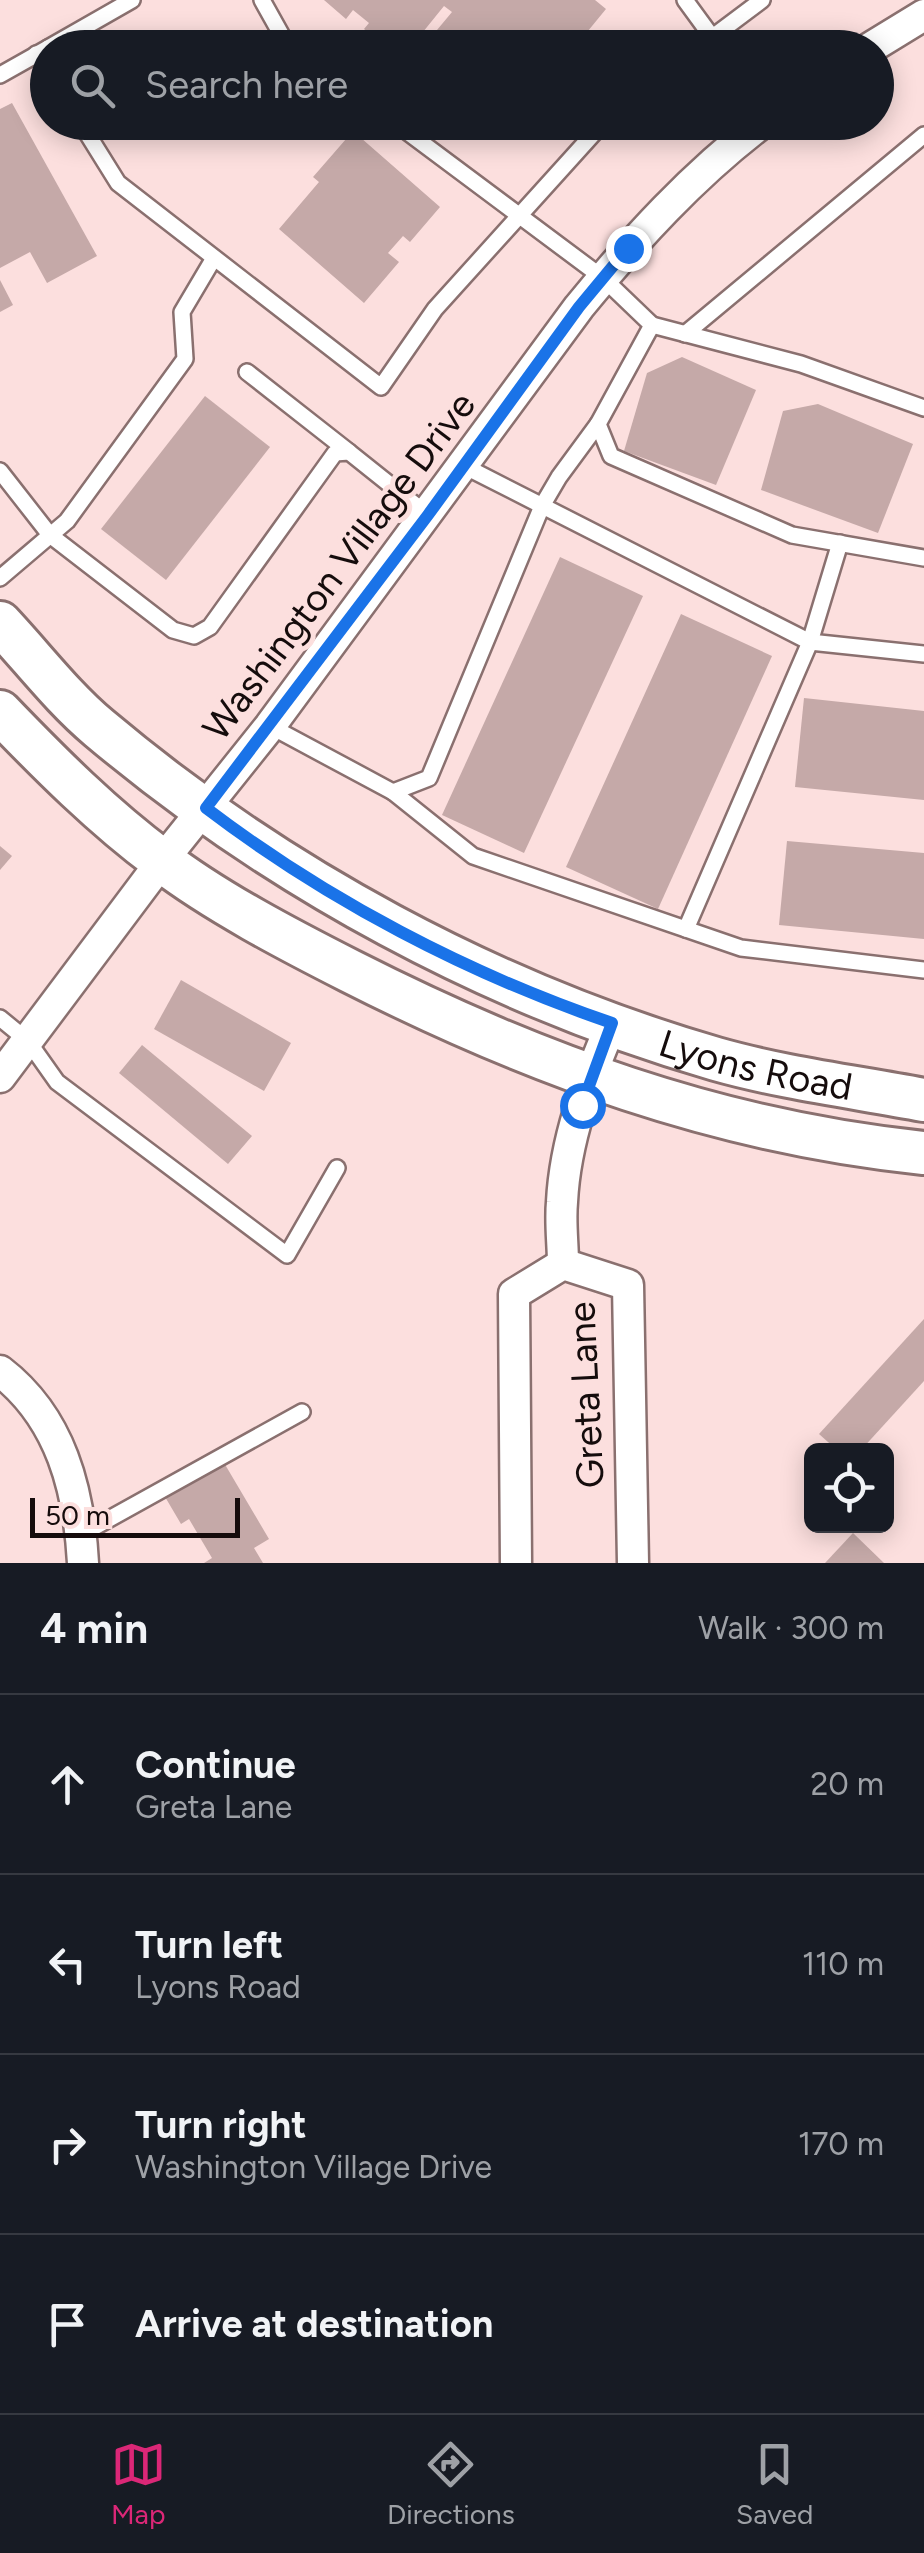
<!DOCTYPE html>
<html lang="en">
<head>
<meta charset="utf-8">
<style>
  :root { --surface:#171b24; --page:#20242c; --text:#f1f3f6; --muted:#9ea1a6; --line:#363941; --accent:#db2777 }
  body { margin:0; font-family:Figtree,sans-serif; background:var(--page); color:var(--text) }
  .controls { position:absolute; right:30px; bottom:30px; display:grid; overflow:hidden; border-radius:15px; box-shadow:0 5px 25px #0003 }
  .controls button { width:90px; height:90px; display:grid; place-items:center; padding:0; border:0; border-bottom:2px solid var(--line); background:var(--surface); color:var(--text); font:50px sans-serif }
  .scale { position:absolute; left:30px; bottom:25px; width:210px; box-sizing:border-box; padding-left:10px; border:5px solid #150c0c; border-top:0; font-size:28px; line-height:35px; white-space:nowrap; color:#150c0c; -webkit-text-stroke:8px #fcdfde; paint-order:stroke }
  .stop { position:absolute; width:30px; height:30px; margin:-22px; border:8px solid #1a73e8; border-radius:50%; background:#fff }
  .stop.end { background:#1a73e8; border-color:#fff; box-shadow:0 2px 10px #0008 }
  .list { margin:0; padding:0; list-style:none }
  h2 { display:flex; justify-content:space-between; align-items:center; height:130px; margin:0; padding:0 40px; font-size:42px }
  h2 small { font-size:32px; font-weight:400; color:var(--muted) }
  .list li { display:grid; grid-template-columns:65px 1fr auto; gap:30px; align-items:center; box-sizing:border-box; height:180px; padding:0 40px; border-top:2px solid var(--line) }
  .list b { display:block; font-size:38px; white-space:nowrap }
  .list p { margin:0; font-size:32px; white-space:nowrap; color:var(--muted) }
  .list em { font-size:32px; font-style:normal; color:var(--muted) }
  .icon { flex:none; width:55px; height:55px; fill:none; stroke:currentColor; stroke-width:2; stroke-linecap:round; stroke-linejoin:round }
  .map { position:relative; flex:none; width:924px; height:1563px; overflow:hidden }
  .search { position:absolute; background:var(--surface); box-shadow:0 5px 25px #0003; left:30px; right:30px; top:30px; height:110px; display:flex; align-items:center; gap:25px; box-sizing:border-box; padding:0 35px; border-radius:55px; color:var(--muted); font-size:38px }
  .sheet { height:850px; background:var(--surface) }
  nav { display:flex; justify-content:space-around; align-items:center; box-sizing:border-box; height:140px; border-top:2px solid var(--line); background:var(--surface); font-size:28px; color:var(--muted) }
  nav a { display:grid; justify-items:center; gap:5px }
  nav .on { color:var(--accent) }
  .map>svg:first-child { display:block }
</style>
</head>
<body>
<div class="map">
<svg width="924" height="1563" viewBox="0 0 924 1563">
  <rect width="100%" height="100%" fill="#fcdfde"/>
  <g fill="#c5a9a8">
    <polygon points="324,0 595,0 606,9 574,48 422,48 452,12 444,6 410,48 387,48 364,29 369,23 353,10 346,19"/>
    <polygon points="12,103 97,256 47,283 30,252 0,268 0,109"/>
    <polygon points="353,131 440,207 410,242 403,236 388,253 399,262 364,303 279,229 319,182 313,177"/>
    <polygon points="0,280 13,305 0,312"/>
    <polygon points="682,357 756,390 716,485 624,451 647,373"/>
    <polygon points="205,396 270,447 166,580 101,529"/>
    <polygon points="818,404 913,444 878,533 761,490 783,411"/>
    <polygon points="560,557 643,596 524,853 442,815"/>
    <polygon points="681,614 772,656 658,909 566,867"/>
    <polygon points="804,698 924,711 924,800 795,787"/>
    <polygon points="787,841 924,853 924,939 779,925"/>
    <polygon points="0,846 12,856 0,870"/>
    <polygon points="181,980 291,1043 264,1091 154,1029"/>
    <polygon points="142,1045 252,1136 228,1164 119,1073"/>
    <polygon points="924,1319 924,1381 861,1450 837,1450 819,1434"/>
    <polygon points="220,1456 269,1539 254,1548 263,1563 204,1563 212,1558 189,1519 181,1524 161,1490"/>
    <polygon points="853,1533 884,1563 825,1563"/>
  </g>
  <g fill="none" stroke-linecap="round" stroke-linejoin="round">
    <g stroke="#8a706f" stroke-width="20">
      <g id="lane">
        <polyline points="262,0 286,43 292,48"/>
        <polyline points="685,0 712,37"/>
        <polyline points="48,48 132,0"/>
        <polyline points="698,48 762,0"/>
        <polyline points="36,54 48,72"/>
        <polyline points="0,75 48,48"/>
        <polyline points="80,122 118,183 381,387 435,309 604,122"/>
        <polyline points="394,122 603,278 652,325 598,424 611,456 792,535 924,558"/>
        <polyline points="652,325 801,364 924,408"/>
        <polyline points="685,334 924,135"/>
        <polyline points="247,372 349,452"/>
        <polyline points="464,466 810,642 924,654"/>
        <polyline points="0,471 50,535 173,630 194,636 210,627 335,453 349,452 428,515"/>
        <polyline points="0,578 67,521 185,359 182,312 214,258"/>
        <polyline points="270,726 393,792 429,778 542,506 559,477 598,424"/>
        <polyline points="393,792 473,856 741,948 924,970"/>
        <polyline points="686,929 810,642 840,543"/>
        <polyline points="0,1018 28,1041 57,1082 287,1255 337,1168"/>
        <polyline points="82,1534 302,1412"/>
      </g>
    </g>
    <g stroke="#8a706f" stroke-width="35">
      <g id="street">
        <polyline points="870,48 924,15"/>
        <path d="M0,1077L162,861L270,726L579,307C634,240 693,175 763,122"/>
        <path d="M563,1264C563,1244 560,1222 562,1202C565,1140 588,1079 612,1023"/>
        <path d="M0,1371C61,1418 79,1490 83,1563"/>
        <polyline points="516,1563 514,1294 563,1264 628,1285 633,1563"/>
      </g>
    </g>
    <g stroke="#8a706f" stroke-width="48">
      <g id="secondary">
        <path id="s1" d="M0,623C32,657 63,698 99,728C277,878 492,994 716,1059C783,1078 855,1087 924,1100"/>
        <path d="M0,712C50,764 103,817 161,860C216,902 289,940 350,971C533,1064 719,1132 924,1153"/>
      </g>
    </g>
    <use href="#lane" stroke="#fff" stroke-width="15"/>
    <use href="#street" stroke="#fff" stroke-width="30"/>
    <use href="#secondary" stroke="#fff" stroke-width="42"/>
  </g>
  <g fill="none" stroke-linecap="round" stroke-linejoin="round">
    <path stroke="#1a73e8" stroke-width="12" d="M582,1105L612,1023C468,974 327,900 206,808L428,515L579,307L628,248"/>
  </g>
  <g text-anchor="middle" stroke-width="10" stroke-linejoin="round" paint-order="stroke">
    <g font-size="38" fill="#150c0c" stroke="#fcdfde">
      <text transform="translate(339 566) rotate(-53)" y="13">Washington Village Drive</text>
      <text dy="13" stroke="none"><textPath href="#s1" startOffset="890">Lyons Road</textPath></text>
      <text transform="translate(586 1395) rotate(-93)" y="13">Greta Lane</text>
    </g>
  </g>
</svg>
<div class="controls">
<button><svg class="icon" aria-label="locate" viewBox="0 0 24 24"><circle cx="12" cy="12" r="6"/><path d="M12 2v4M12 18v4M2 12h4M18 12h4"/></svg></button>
</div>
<div class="scale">50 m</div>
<div class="stop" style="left:582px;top:1105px"></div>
<div class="stop end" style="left:628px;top:248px"></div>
<div class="search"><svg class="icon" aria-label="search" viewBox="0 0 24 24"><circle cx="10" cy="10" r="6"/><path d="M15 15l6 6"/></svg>Search here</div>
</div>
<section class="sheet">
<h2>4 min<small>Walk · 300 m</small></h2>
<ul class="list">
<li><svg class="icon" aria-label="ahead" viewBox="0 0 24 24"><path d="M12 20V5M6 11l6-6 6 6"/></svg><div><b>Continue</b><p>Greta Lane</p></div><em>20 m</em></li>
<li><svg class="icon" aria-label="left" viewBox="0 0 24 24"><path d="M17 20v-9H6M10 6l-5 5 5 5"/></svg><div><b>Turn left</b><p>Lyons Road</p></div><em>110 m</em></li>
<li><svg class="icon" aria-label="right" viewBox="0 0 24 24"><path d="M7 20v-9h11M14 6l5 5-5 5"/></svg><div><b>Turn right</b><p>Washington Village Drive</p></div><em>170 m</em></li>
<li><svg class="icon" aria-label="arrive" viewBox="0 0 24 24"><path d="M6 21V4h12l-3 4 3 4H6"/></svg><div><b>Arrive at destination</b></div></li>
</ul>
</section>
<nav>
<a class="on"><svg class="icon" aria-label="map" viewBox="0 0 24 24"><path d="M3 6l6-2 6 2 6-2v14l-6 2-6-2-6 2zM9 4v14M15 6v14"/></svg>Map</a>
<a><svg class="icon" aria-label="directions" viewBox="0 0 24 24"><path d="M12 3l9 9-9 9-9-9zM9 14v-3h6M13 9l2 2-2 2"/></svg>Directions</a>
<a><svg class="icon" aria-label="saved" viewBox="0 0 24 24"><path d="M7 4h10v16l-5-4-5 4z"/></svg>Saved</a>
</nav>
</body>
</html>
